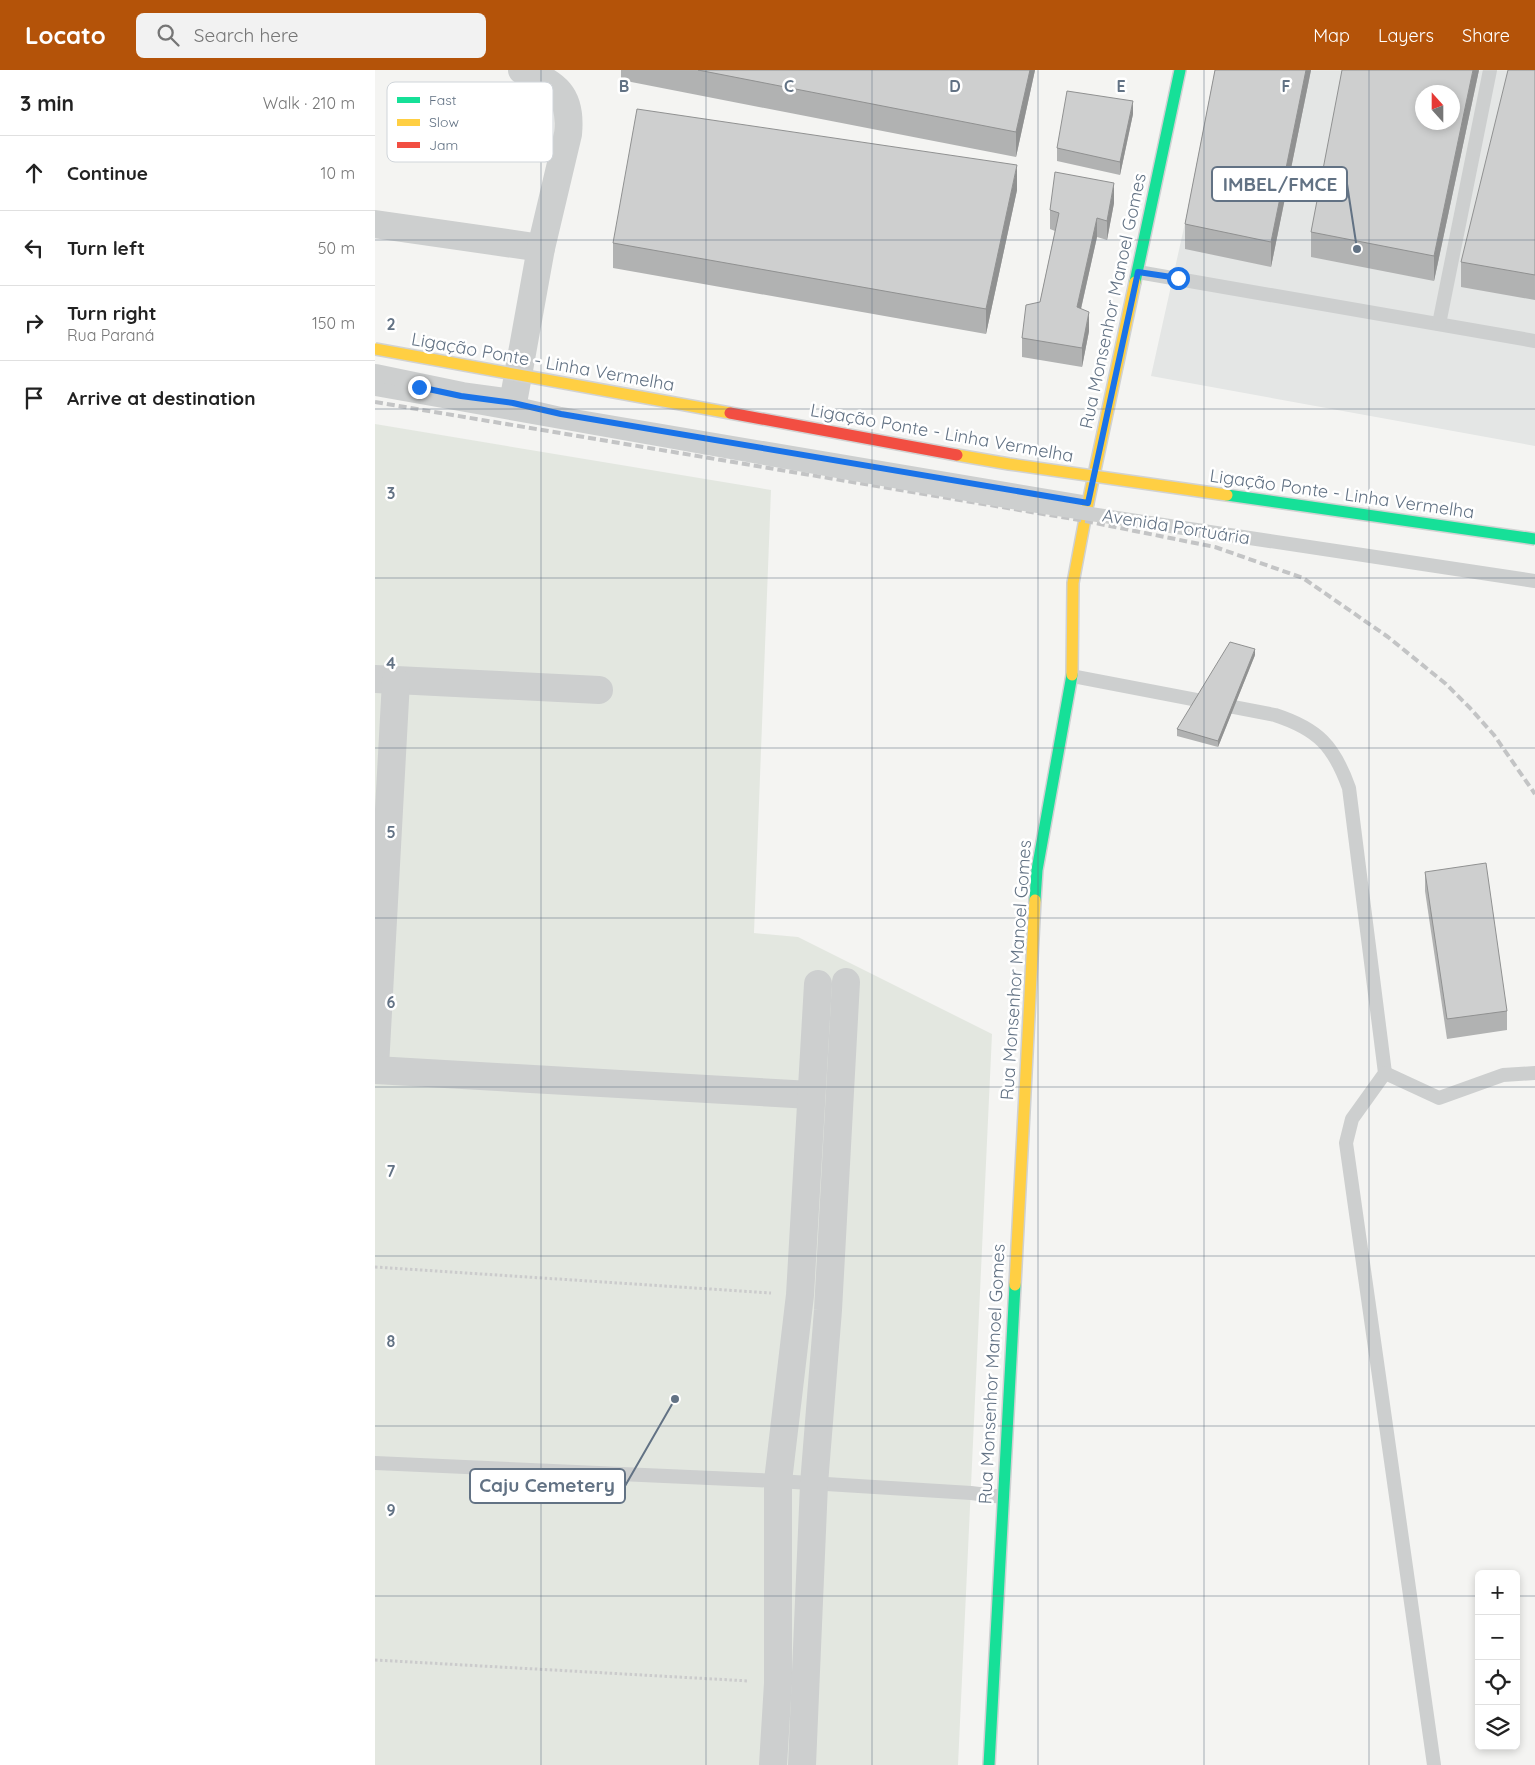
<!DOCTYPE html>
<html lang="en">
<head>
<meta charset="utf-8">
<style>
  :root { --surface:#fff; --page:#f2f2f2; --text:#222; --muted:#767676; --line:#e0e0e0; --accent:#b45309 }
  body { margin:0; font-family:Quicksand,sans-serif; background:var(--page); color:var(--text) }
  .controls { position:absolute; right:15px; bottom:15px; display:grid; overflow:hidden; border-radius:8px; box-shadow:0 2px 8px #0003 }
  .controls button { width:45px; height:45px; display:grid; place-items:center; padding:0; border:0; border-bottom:1px solid var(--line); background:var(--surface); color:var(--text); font:25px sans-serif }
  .compass { position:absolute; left:1040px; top:15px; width:45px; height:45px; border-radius:50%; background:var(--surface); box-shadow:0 2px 8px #0003; rotate:339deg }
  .stop { position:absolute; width:15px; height:15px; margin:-11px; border:4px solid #1a73e8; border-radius:50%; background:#fff }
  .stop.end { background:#1a73e8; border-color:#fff; box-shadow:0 1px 5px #0008 }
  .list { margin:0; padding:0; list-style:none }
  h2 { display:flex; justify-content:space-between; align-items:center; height:65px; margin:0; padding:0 20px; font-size:21px }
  h2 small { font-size:16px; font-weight:400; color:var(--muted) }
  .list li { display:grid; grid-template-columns:32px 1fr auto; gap:15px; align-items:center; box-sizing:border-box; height:75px; padding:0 20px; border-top:1px solid var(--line) }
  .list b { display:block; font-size:19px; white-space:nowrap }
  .list p { margin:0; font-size:16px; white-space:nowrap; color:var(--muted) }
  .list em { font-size:16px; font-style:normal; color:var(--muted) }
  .icon { flex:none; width:28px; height:28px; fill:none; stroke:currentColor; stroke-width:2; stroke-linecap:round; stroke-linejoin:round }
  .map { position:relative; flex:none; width:1160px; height:1695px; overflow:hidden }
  header { display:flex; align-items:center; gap:30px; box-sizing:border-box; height:70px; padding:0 25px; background:var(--accent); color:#fff }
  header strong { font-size:24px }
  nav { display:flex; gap:28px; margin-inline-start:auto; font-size:18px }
  .search { width:350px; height:45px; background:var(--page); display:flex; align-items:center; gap:12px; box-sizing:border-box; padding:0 18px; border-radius:8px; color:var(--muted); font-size:19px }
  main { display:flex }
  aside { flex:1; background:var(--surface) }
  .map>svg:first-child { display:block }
</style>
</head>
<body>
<header>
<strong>Locato</strong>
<div class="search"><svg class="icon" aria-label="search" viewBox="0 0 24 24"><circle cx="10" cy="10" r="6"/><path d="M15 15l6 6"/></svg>Search here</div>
<nav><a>Map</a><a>Layers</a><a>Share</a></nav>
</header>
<main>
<aside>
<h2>3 min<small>Walk · 210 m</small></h2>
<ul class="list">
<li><svg class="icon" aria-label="ahead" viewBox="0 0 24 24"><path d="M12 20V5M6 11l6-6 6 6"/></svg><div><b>Continue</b></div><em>10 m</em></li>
<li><svg class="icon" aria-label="left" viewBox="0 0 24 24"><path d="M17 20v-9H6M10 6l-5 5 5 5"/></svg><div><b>Turn left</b></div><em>50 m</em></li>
<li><svg class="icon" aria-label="right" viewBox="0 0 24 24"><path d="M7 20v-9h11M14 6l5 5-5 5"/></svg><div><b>Turn right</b><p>Rua Paraná</p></div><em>150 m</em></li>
<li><svg class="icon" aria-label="arrive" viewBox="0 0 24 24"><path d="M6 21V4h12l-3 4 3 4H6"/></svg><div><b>Arrive at destination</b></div></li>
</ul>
</aside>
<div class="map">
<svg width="1160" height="1695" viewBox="0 0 1160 1695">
  <rect width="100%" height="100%" fill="#f4f4f2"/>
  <path fill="#e4e6e5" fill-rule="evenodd" d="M844,0H1160V376L776,306ZM1048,22H1078V52H1048Z"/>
  <polygon fill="#e3e7e0" points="0,354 396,420 379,863 423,867 617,964 583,1695 0,1695"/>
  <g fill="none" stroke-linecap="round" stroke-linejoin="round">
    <g stroke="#cfd1d2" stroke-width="14">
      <g id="fast">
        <polyline points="760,212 805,0"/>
        <polyline points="660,830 662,800 697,605"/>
        <polyline points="614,1695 640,1215"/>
      </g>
    </g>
    <g stroke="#cfd1d2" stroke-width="14">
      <g id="slow">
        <polyline points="697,605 698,513 713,433 760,212"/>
        <polyline points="640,1215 660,830"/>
      </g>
    </g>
    <g stroke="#cbcbcc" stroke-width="3" stroke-dasharray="2.5 2.5" stroke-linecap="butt">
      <polyline points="0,1197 396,1223"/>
      <polyline points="0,1590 374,1611"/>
    </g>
    <g stroke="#cdcfcf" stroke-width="14">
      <polyline points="763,202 1160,271"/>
      <polyline points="1064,254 1115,0"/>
      <polyline points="138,333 186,344 713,433"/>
      <path d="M697,606L900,645C943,659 959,676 974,718L1010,1003L977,1049L971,1073L1059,1695"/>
      <polyline points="1010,1003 1064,1028 1128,1005 1160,1003"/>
      <polyline points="0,1393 403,1411 596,1423 628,1427"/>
    </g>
    <g stroke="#cdcfcf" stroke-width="28">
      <polyline points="0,154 166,178"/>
      <path d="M0,308L87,326L138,333L166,178L193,64C197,24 181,14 147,0"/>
      <polyline points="0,609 224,620"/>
      <polyline points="0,997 21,611"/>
      <polyline points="0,1000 436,1025"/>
      <polyline points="398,1695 403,1613 403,1411 425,1225 443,914"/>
      <polyline points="427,1695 439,1414 453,1240 471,912"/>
    </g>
    <use href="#fast" stroke="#16e098" stroke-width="11"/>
    <use href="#slow" stroke="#ffcf43" stroke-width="11"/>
    <polyline stroke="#c3c4c5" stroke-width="4" stroke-dasharray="8 4" stroke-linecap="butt" points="0,332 710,451 840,477 928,508 1013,567 1071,614 1095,638 1119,665 1160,724"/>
    <g stroke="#d1d2d2" stroke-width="14" stroke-linecap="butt">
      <polyline id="fast-bridge" points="852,425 1160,469"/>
    </g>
    <g stroke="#d1d2d2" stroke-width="14" stroke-linecap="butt">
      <g id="slow-bridge">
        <polyline points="0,279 355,343"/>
        <polyline points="582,385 634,394 852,425"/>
      </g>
    </g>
    <g stroke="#d1d2d2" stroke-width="14" stroke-linecap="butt">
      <polyline id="jam-bridge" points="355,343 582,385"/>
    </g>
    <polyline stroke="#cdcfcf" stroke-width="14" points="0,319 643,433 1160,511"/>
    <use href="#fast-bridge" stroke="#16e098" stroke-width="11"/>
    <use href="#slow-bridge" stroke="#ffcf43" stroke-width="11"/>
    <use href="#jam-bridge" stroke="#f24e42" stroke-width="11"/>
  </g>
  <g fill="#b1b2b2">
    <polygon points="246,0 660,0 641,87 246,10"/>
    <polygon points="840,0 936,0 896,197 810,179 810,154"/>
    <polygon points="1104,0 1059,211 936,187 936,162"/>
    <polygon points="1160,0 1160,230 1086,217 1086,192"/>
    <polygon points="758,44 745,105 682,91 682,78"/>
    <polygon points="642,120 611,264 238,198 238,173"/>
    <polygon points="739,133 732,170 722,167 706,239 714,261 707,297 647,287 647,268 665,232 680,161 675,159 675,140"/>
    <polygon points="880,585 843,677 802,666 802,659"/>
    <polygon points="1050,802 1132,941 1132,960 1072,969 1050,821"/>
  </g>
  <g fill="#909191">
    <polygon points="655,0 660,0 641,87 641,62"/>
    <polygon points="931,0 936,0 896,197 896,172"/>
    <polygon points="1098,0 1104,0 1059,211 1059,186"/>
    <polygon points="758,31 758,44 745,105 745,92"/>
    <polygon points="642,95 642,120 611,264 611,239"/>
    <polygon points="739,113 739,133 732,170 732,151"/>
    <polygon points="722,148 722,167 702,256 702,237"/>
    <polygon points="714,242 714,261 707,297 707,278"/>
    <polygon points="880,579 880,585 843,677 843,671"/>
  </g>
  <g fill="#cecfcf" stroke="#909191" fill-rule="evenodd">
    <polygon points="323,0 655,0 641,62"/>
    <polygon points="840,0 931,0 896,172 810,154"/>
    <path d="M967,0H1098L1059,186L936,162ZM1048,22H1078V52H1048Z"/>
    <polygon points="1133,0 1160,0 1160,205 1086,192"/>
    <polygon points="692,21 758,31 745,92 682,78"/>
    <polygon points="262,39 642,95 611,239 238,173"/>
    <polygon points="680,102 739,113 732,151 722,148 702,237 714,242 707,278 647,268 651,235 665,232 684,143 675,140"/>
    <polygon points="855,572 880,579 843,671 802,659"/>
    <polygon points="1111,793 1132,941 1072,949 1050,802"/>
  </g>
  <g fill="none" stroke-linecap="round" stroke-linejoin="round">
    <polyline stroke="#1a73e8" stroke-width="6" points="44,317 86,326 138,333 186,344 713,433 763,202 803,208"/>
  </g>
  <path fill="none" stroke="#627284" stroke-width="1" stroke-opacity="0.55" d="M166,0V1695M331,0V1695M497,0V1695M663,0V1695M829,0V1695M994,0V1695M0,170H1160M0,339H1160M0,508H1160M0,678H1160M0,848H1160M0,1017H1160M0,1186H1160M0,1356H1160M0,1526H1104M1141,1526H1160"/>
  <g text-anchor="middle" stroke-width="5" stroke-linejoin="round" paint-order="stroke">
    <g font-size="18" fill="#627284" stroke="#fff">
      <text transform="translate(738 231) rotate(-78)" y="6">Rua Monsenhor Manoel Gomes</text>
      <text transform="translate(168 292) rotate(10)" y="6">Ligação Ponte - Linha Vermelha</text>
      <text transform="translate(567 363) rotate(10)" y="6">Ligação Ponte - Linha Vermelha</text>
      <text transform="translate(967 424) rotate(8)" y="6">Ligação Ponte - Linha Vermelha</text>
      <text transform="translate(801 457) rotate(9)" y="6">Avenida Portuária</text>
      <text transform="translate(641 900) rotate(-86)" y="6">Rua Monsenhor Manoel Gomes</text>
      <text transform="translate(617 1304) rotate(-87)" y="6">Rua Monsenhor Manoel Gomes</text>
    </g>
  </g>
  <rect x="12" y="12" width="166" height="80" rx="8" fill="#fff" stroke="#d0d5da" stroke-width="1"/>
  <rect x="22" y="27" width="23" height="6" fill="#16e098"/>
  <rect x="22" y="49" width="23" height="7" fill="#ffcf43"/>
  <rect x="22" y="72" width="23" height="6" fill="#f24e42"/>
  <g font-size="14" fill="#627284">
    <text x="54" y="35">Fast</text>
    <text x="54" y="57">Slow</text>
    <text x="54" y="80">Jam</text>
  </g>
  <g font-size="16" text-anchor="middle" font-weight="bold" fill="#627284" stroke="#fff" stroke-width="5" stroke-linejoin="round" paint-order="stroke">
    <text x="249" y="22">B</text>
    <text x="414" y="22">C</text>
    <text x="580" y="22">D</text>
    <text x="746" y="22">E</text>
    <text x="911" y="22">F</text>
    <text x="16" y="260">2</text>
    <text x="16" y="429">3</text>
    <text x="16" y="599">4</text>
    <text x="16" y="768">5</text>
    <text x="16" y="938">6</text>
    <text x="16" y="1107">7</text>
    <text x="16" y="1277">8</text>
    <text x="16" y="1446">9</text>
  </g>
  <path fill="none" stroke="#627284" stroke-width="2" d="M982 179L972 114M300 1329L250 1416"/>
  <g fill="#627284" stroke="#fff" stroke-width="2">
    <circle cx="982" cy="179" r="5"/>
    <circle cx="300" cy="1329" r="5"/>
  </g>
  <g fill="#fff" stroke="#627284" stroke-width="2">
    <rect x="837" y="97" width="135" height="34" rx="5"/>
    <rect x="95" y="1399" width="155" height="34" rx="5"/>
  </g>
  <g font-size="19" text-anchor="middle" font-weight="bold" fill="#627284">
    <text x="905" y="121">IMBEL/FMCE</text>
    <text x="172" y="1422">Caju Cemetery</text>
  </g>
</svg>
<div class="controls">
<button>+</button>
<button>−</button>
<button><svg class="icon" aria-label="locate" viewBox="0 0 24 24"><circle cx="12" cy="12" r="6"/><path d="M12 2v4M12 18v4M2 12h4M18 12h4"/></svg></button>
<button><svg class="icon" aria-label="layers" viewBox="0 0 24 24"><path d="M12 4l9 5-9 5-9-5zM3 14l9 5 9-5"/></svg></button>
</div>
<svg class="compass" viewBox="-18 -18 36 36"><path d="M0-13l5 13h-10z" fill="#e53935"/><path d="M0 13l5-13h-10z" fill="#767676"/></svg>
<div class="stop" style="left:803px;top:208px"></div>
<div class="stop end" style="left:44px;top:317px"></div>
</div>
</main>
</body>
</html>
